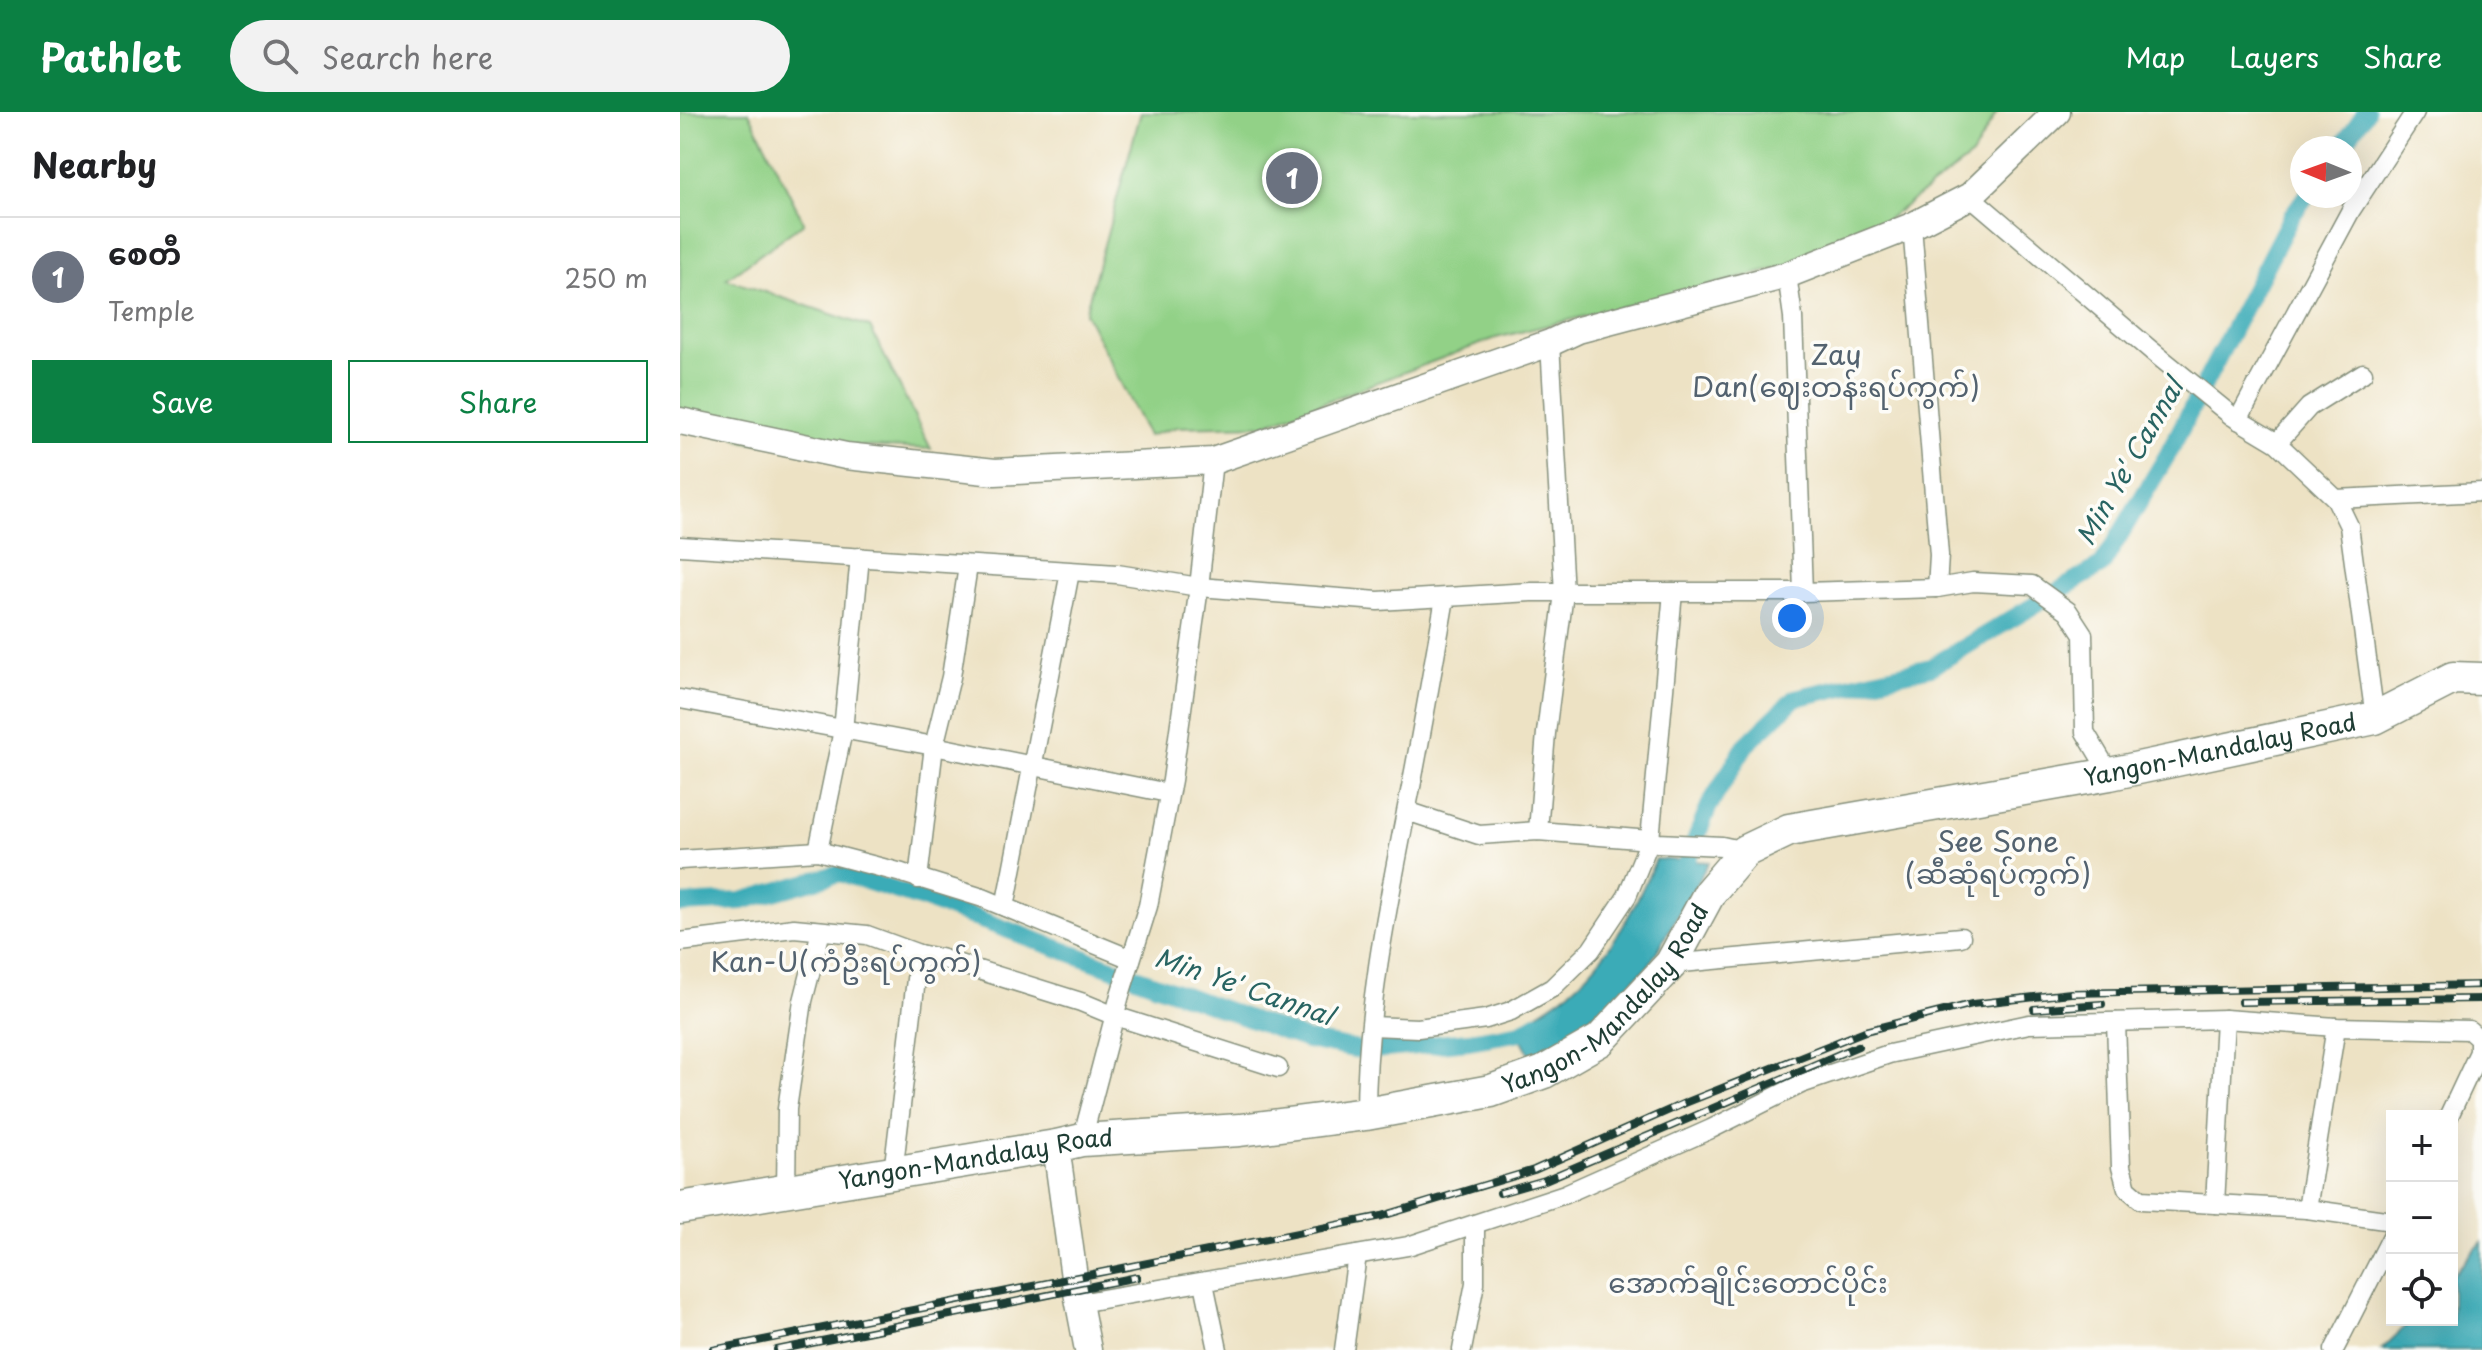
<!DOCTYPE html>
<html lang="en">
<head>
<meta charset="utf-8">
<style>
  :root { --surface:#fff; --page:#f2f2f2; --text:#202124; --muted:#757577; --line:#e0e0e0; --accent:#0b8043 }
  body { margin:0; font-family:"Playpen Sans","Noto Sans Myanmar",sans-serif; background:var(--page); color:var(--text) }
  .controls { position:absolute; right:24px; bottom:24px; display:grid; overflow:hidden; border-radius:0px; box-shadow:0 8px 32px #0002 }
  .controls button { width:72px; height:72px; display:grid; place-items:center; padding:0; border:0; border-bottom:2px solid var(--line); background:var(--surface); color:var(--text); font:40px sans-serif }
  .compass { position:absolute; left:1610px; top:24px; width:72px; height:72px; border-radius:50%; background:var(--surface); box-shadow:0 8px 32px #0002; rotate:271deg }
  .you { position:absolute; left:1112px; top:506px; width:28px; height:28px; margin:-20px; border:6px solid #fff; border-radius:50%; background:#1a73e8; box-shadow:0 0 0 12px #1a73e833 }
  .badge { display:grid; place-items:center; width:52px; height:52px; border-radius:50%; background:var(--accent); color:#fff; font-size:26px; font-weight:700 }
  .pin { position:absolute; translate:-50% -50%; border:4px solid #fff; box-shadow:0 2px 8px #0006 }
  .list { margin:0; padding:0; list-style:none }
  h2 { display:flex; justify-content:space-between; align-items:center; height:104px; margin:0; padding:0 32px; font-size:34px }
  h2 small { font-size:26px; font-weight:400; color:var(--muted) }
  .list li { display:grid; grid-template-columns:52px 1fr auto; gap:24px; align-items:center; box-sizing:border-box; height:120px; padding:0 32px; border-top:2px solid var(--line) }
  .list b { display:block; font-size:30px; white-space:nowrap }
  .list p { margin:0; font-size:26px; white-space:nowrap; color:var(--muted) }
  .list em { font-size:26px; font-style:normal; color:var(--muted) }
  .actions { display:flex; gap:16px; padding:24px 32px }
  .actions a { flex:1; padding:18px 0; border:2px solid var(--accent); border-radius:0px; text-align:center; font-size:28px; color:var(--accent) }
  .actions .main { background:var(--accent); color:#fff }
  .icon { flex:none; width:44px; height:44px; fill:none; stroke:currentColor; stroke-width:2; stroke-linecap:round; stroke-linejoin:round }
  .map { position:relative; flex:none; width:1802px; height:1238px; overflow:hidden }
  header { display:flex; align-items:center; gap:48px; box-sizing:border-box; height:112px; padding:0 40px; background:var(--accent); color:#fff }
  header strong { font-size:38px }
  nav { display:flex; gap:44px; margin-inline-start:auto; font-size:28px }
  .search { width:560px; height:72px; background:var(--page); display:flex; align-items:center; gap:20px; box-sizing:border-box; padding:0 28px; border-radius:44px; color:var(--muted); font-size:30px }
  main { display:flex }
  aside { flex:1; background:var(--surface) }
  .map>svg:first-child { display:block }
</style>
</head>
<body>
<header>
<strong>Pathlet</strong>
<div class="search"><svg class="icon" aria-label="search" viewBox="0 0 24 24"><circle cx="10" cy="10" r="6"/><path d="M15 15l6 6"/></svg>Search here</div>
<nav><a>Map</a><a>Layers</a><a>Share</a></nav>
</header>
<main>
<aside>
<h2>Nearby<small></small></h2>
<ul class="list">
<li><span class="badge" style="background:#6b7280">1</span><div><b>စေတီ</b><p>Temple</p></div><em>250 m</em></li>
</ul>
<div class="actions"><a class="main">Save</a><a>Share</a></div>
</aside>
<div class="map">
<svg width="1802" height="1238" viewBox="0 0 1802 1238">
  <rect width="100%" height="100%" fill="#fdfcf7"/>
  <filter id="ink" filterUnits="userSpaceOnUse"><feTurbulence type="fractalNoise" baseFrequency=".0125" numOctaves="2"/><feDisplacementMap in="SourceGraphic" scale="16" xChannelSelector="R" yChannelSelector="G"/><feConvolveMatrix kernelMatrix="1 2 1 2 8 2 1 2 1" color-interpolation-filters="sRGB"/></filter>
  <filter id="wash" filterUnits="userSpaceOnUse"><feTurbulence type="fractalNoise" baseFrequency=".006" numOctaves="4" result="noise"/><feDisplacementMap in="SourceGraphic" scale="32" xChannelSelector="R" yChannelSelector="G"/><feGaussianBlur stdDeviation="1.8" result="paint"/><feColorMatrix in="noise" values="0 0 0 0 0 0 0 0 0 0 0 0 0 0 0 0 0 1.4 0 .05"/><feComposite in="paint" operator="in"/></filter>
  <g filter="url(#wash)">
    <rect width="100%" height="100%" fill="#ede2c4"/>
    <g fill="#92d187" stroke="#58875e" stroke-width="2">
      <polygon points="0,0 69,0 124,111 46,167 190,215 251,337 66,330 0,299"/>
      <polygon points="461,0 1317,0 1292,44 1162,141 816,226 583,313 497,315 468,324 405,201"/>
    </g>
    <g fill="#3aabb7" stroke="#2c7476" stroke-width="2">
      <path d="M976,747L1029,750L969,853L939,882L883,929L850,943L835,915C853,904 871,894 887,881C930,847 955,795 976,747Z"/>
      <polygon points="1802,1130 1802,1238 1701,1238 1732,1208 1772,1208 1772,1164"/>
    </g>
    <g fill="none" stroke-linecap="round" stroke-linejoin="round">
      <g stroke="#3aabb7" stroke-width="18">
        <polyline points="1661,36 1686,0"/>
        <polyline points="999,769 1029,694 1065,634 1115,586 1251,555 1422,453 1488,342 1611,105 1626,84"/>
        <polyline points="0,792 62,789 160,761 252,790 627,928 684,939 789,929 841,920 858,910"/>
      </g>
    </g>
  </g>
  <g filter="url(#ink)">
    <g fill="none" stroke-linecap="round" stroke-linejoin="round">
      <g stroke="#86907c" stroke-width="21">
        <g id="street">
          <polyline points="1290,84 1472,239 1552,304 1597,331 1656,387 1669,414 1695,606"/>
          <polyline points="1232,114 1259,443 1257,476"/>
          <polyline points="1107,163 1113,205 1123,480"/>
          <polyline points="1558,308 1671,98 1735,0"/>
          <polyline points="1597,331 1629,295 1683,261"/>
          <polyline points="1656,387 1802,380"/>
          <polyline points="0,434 437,462 519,475 698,489 851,480 1123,480 1257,476 1293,470 1352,473 1388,499 1403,522 1405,620 1430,662"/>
          <polyline points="0,587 254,634 488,681"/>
          <polyline points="727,699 799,723 858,719 970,728 978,731 1042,734 1065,739"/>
          <polyline points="858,719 866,621 884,481 870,231"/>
          <polyline points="138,739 163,618 180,445"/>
          <polyline points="0,748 138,739 222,761 303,786 451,847"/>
          <polyline points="238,767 254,634 271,565 288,454"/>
          <polyline points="325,795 390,460"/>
          <polyline points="0,830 114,816 187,823 239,842 260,846 401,890 435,904 598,956"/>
          <polyline points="991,852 1281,825"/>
          <polyline points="1436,910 1441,1055 1447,1076 1461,1088 1627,1097 1656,915"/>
          <polyline points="692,914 738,916 806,907 831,899 872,876 911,838 947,784 970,728 993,480"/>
          <path d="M686,1002C686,899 707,796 727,695C741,626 753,556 765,486"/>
          <polyline points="402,1028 440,883 468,794 492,668 519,475 533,349"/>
          <polyline points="213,1061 239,842"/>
          <polyline points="106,1079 107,997 123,889 141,819"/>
          <polyline points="1535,1092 1545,907"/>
          <polyline points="1627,1097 1712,1109"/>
          <polyline points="524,1171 538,1238"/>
          <polyline points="399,1191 728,1134 885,1082 1031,1017 1121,972 1209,942 1349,912 1545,907 1656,915 1789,918 1799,927 1799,940 1769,1004"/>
          <polyline points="664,1238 677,1143"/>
          <polyline points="782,1238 795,1171 795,1112"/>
          <polyline points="1654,1238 1712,1124"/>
        </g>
      </g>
      <g stroke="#86907c" stroke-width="29">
        <g id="secondary">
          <polyline points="0,309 166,344 315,360 533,349 870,231 898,218 1107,163 1232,114 1290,84 1377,0"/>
          <polyline points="376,1034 394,1165 408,1238"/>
        </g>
      </g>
      <g stroke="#86907c" stroke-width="35">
        <g id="highway">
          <path id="s1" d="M0,1096L376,1034L402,1028L560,1018L686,1002L811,979L864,960L920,928L991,852L1030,780L1065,739L1109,718L1430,662L1695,606L1773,566L1802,567"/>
        </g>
      </g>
      <use href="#street" stroke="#fff" stroke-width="18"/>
      <use href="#secondary" stroke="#fff" stroke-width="26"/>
      <use href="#highway" stroke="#fff" stroke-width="32"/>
      <g stroke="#1f3d34" stroke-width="8">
        <g id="rail">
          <polyline points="1561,890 1802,887"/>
          <polyline points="1354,897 1422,892"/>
          <polyline points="820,1081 865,1068 1178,934"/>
          <polyline points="33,1238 702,1104 854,1058 1005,991 1185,919 1292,892 1391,881 1802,873"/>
          <polyline points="97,1238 457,1165"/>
        </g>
      </g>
      <use href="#rail" stroke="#fdfcf7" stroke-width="5" stroke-dasharray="15" stroke-linecap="butt"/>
    </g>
  </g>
  <g text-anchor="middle" stroke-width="7" stroke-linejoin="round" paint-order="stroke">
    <g font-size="24" fill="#1f3d34" stroke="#fdfcf7">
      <text dy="8" stroke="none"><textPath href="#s1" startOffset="1668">Yangon-Mandalay Road</textPath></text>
      <text dy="8" stroke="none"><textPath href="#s1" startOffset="972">Yangon-Mandalay Road</textPath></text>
      <text dy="8" stroke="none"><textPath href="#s1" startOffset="300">Yangon-Mandalay Road</textPath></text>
    </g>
    <g font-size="26" font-style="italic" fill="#286462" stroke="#fdfcf7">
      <text transform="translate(1450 350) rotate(-60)" y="9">Min Ye' Cannal</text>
      <text transform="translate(564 875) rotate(19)" y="9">Min Ye' Cannal</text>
    </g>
    <g font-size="28" fill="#53626f" stroke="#fdfcf7">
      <text x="1156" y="253">Zay<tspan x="1156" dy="32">Dan(ဈေးတန်းရပ်ကွက်)</tspan></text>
      <text x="1318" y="740">See Sone<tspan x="1318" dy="32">(ဆီဆုံရပ်ကွက်)</tspan></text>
      <text x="166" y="860">Kan-U(ကံဦးရပ်ကွက်)</text>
      <text x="1068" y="1181">အောက်ချိုင်းတောင်ပိုင်း</text>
    </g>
  </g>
</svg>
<div class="controls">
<button>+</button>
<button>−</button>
<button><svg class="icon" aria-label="locate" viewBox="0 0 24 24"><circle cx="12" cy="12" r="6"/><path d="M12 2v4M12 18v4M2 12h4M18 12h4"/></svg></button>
</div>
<svg class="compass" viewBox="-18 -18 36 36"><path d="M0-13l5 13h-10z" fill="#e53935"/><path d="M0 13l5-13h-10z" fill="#757577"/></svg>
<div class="you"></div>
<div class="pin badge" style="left:612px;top:66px;background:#6b7280">1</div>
</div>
</main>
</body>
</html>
